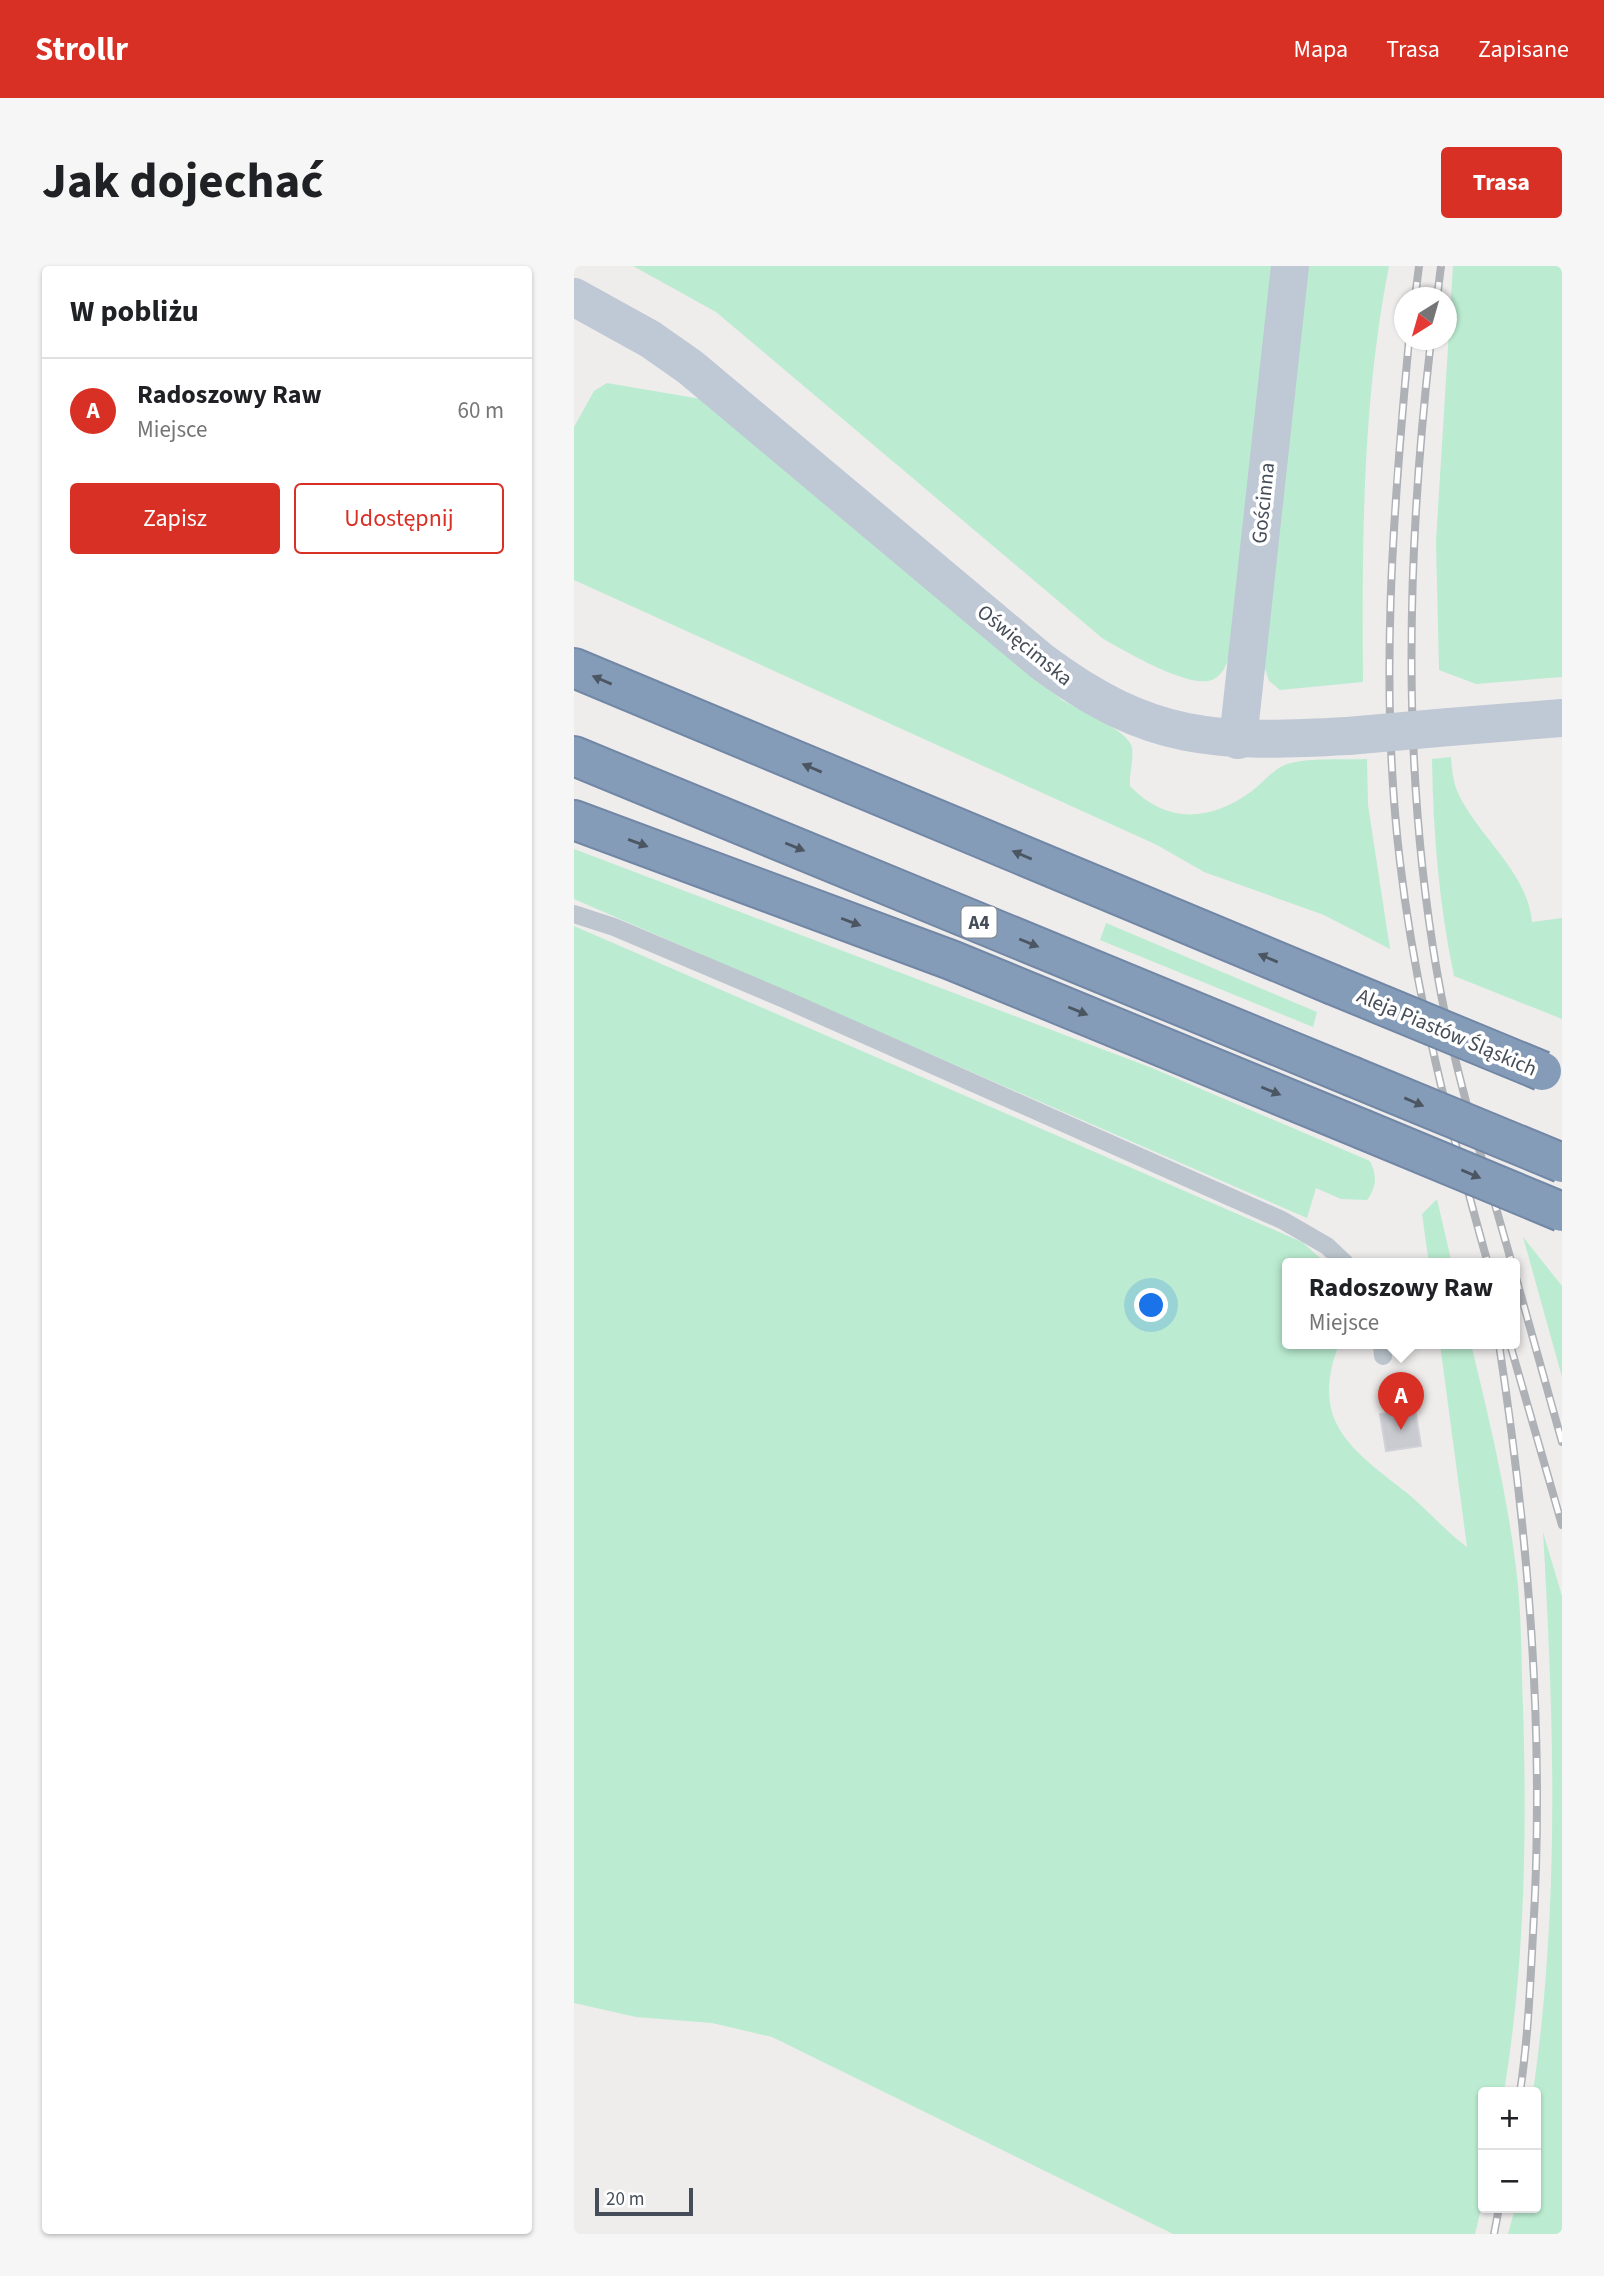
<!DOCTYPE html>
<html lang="pl">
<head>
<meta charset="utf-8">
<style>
  :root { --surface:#fff; --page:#f6f6f6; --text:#202124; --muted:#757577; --line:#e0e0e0; --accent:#d93025 }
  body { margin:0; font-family:"Source Sans 3",sans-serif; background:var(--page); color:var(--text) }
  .controls { position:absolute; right:21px; bottom:21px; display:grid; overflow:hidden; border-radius:7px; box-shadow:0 2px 5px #0004 }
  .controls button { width:63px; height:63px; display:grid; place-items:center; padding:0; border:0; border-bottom:2px solid var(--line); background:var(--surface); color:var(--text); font:35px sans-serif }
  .compass { position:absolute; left:820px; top:21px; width:63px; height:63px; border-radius:50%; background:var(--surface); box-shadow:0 2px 5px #0004; rotate:217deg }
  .scale { position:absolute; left:21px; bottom:18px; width:98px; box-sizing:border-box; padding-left:7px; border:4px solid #454e58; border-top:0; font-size:19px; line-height:24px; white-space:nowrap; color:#454e58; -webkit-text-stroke:5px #fff; paint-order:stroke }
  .you { position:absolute; left:578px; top:1040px; width:24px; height:24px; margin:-18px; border:5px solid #fff; border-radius:50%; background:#1a73e8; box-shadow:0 0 0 10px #1a73e833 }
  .badge { display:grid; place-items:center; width:46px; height:46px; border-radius:50%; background:var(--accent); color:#fff; font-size:23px; font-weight:700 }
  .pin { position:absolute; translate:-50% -58px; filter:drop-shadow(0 2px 4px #0008) }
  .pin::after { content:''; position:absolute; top:37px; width:24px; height:21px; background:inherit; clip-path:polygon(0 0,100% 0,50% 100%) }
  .popup { position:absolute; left:708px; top:992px; width:238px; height:91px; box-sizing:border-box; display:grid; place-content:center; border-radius:7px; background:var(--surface); filter:drop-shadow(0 2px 5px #0005); font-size:23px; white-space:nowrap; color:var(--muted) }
  .popup b { font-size:26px; color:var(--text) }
  .popup::after { content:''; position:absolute; left:50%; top:100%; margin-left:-14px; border:14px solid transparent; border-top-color:var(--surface) }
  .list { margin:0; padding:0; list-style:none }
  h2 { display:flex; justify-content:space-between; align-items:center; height:91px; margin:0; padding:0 28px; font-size:30px }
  h2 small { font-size:23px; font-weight:400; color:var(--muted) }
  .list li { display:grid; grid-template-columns:46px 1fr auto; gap:21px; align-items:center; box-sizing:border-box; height:105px; padding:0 28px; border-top:2px solid var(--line) }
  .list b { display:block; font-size:26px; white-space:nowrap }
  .list p { margin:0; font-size:23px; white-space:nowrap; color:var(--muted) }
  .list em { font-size:23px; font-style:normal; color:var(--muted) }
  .actions { display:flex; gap:14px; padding:21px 28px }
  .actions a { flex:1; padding:16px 0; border:2px solid var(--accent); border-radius:7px; text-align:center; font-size:24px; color:var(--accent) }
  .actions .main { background:var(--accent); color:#fff }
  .map { position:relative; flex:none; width:988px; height:1968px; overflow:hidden; border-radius:7px }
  header { display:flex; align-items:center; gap:42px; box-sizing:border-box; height:98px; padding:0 35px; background:var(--accent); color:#fff }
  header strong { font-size:33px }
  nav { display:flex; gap:38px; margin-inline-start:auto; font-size:24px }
  .intro { display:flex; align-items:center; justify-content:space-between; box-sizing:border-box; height:168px; padding:0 42px }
  h1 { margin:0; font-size:49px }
  .button { padding:18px 32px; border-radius:7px; background:var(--accent); color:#fff; font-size:24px; font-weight:700 }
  main { display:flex; gap:42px; padding:0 42px }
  aside { flex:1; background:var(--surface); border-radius:7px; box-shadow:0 2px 5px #0004 }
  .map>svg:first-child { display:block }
</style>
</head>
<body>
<header>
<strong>Strollr</strong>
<nav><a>Mapa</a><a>Trasa</a><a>Zapisane</a></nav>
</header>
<div class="intro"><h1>Jak dojechać</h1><a class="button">Trasa</a></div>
<main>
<aside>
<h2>W pobliżu<small></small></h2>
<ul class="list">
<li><span class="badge">A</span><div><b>Radoszowy Raw</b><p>Miejsce</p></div><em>60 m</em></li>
</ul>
<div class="actions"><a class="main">Zapisz</a><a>Udostępnij</a></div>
</aside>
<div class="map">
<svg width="988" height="1968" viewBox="0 0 988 1968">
  <rect width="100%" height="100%" fill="#efecec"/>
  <g fill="#bbecd1">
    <path d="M59,0H699L657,383C654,395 651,408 638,414C614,423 549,384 528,372L142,46Z"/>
    <path d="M731,0H815C788,136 788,278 789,416L706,424L695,415L690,400Z"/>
    <polygon points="879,0 988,0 988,411 902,418 865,404 862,275"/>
    <path d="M33,117L127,133L488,434C505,444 555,464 558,482C560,494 555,507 556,520C593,559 637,555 678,525C689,517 698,504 711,499C730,491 772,494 793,493L794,539L816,683L750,649L630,606L583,579L0,314V161L20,125Z"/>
    <path d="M877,491C878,504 879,517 885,529C905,571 954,607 958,656L988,652V753L880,710C865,638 859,566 858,493Z"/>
    <path d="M0,583L578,802L796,895C803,910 803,920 793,934L767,933L742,922L733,952L0,633Z"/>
    <polygon points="532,657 743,746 739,761 526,674"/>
    <path d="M0,660L728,976L753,998H713V1078H765C735,1156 777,1183 833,1227C854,1244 871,1265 893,1281L866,1078H897C915,1152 933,1227 942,1302C948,1347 947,1394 949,1440C953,1569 951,1698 930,1826H909V1935L901,1968H599L198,1771L138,1757L62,1751L0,1737Z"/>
    <polygon points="863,933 878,998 855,998 848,948"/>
    <polygon points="949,971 988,1020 988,1111"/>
    <path d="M969,1266L988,1330V1968H934L941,1942H962V1826H959C986,1641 980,1453 969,1266Z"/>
  </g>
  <polygon fill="#c9cbd1" stroke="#d0d2d8" stroke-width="2" points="841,1143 847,1180 812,1185 806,1148"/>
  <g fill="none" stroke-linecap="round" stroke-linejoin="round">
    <g stroke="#7187a5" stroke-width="42">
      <g id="highway">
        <polyline points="0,402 757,718"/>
        <polyline points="0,490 777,810"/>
        <polyline points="0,554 377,694 788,863"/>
      </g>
    </g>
    <g stroke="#bdc6ce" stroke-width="18">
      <polyline points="0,648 40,661 210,733 708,954 753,980 772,998"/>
      <polyline points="808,1078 809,1090"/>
    </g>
    <g stroke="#bfc8d5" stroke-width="38">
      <path d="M0,31L76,73L116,101L467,395C577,477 642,477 774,470"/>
      <polyline points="875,461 988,452"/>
      <polyline points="664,474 716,0"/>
    </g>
    <use href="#highway" stroke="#859cb9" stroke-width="38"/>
    <g stroke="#aeb1b6" stroke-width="8">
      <g id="rail">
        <polyline points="841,32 845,0"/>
        <polyline points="863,32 867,0"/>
        <path d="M835,74C819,246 805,422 826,596C842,733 877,865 914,998"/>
        <path d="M857,74C833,283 827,498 863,706C880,805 911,902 938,998"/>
        <polyline points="941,1008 988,1176"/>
        <path d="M925,1078C955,1275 971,1469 959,1668C956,1721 954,1774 946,1826"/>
        <polyline points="936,1078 988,1259"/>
        <polyline points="920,1968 925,1942"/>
      </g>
    </g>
    <use href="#rail" stroke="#fff" stroke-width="5" stroke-dasharray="16" stroke-linecap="butt"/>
    <g stroke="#7187a5" stroke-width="42" stroke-linecap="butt">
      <g id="highway-bridge">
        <polyline points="757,718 968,805"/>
        <polyline points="777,810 988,897"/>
        <polyline points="788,863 988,946"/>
      </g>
    </g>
    <polyline stroke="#bfc8d5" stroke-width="38" points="774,470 875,461"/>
    <use href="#highway-bridge" stroke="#859cb9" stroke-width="38"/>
  </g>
  <defs><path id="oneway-solid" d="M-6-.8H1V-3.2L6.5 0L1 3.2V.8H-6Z" transform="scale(1.75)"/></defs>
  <g fill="#4b5662">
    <use href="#oneway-solid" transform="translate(28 414) rotate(-157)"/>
    <use href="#oneway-solid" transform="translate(238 502) rotate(-157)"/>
    <use href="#oneway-solid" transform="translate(64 577) rotate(20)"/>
    <use href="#oneway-solid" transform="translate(221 581) rotate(22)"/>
    <use href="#oneway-solid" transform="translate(448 589) rotate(-157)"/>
    <use href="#oneway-solid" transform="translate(277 656) rotate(21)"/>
    <use href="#oneway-solid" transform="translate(455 677) rotate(22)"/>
    <use href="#oneway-solid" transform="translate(694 692) rotate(-157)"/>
    <use href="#oneway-solid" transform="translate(504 745) rotate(22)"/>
    <use href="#oneway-solid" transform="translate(697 825) rotate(22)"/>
    <use href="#oneway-solid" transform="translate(840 836) rotate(23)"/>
    <use href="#oneway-solid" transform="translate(897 908) rotate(23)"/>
  </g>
  <g text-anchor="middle" stroke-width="7" stroke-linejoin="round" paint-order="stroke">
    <rect fill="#fff" stroke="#7d838a" stroke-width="2" x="387.5" y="640.5" width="35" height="31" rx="5"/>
    <g font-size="19" font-weight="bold" fill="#454e58">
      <text x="405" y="663">A4</text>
    </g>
    <g font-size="21" fill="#454e58" stroke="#fff">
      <text transform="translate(689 237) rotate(-84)" y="7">Gościnna</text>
      <text transform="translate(451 379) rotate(39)" y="7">Oświęcimska</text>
      <text transform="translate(873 766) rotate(23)" y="7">Aleja Piastów Śląskich</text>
    </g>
  </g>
</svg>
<div class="controls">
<button>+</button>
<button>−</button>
</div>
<svg class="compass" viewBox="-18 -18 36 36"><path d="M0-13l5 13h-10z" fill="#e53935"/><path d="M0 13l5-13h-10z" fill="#757577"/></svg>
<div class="scale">20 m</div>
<div class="you"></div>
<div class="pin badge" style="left:827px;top:1164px">A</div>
<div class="popup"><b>Radoszowy Raw</b>Miejsce</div>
</div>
</main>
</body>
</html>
